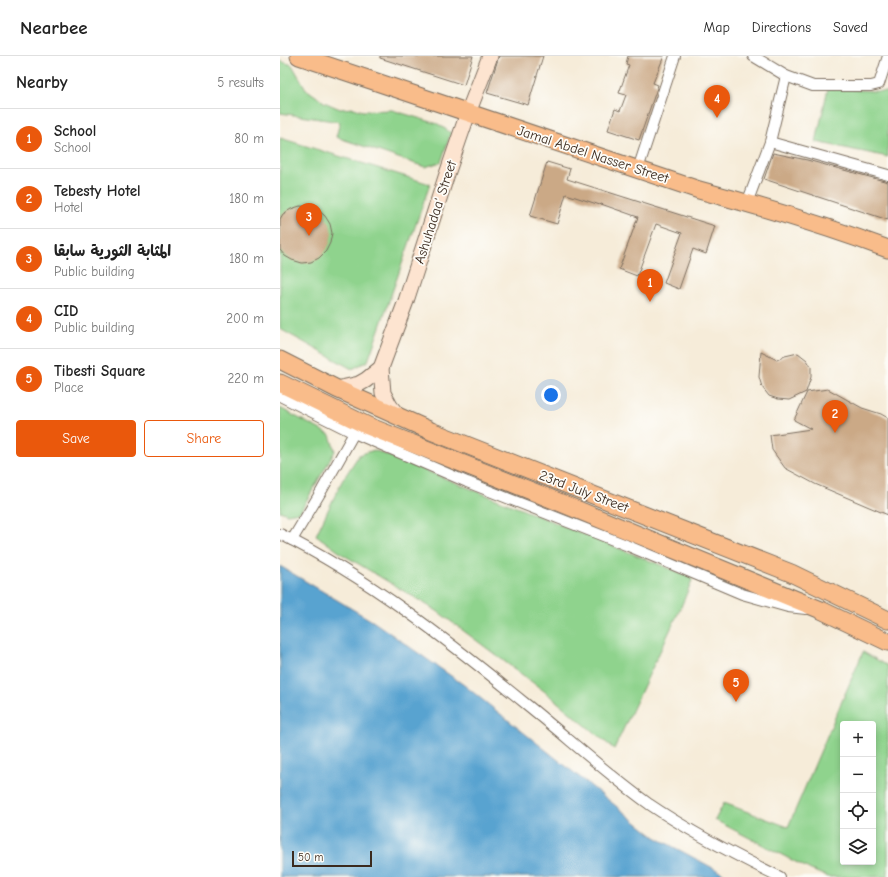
<!DOCTYPE html>
<html lang="en">
<head>
<meta charset="utf-8">
<style>
  :root { --surface:#fff; --page:#f2f2f2; --text:#222; --muted:#767676; --line:#e0e0e0; --accent:#ea580c }
  body { margin:0; font-family:"Comic Neue","Playpen Sans Arabic",sans-serif; background:var(--page); color:var(--text) }
  .controls { position:absolute; right:12px; bottom:12px; display:grid; overflow:hidden; border-radius:4px; box-shadow:0 2px 6px #0003 }
  .controls button { width:36px; height:36px; display:grid; place-items:center; padding:0; border:0; border-bottom:1px solid var(--line); background:var(--surface); color:var(--text); font:20px sans-serif }
  .scale { position:absolute; left:12px; bottom:10px; width:80px; box-sizing:border-box; padding-left:4px; border:2px solid #3b2a1e; border-top:0; font-size:11px; line-height:14px; white-space:nowrap; color:#3b2a1e; -webkit-text-stroke:3px #fdfcf7; paint-order:stroke }
  .you { position:absolute; left:271px; top:339px; width:14px; height:14px; margin:-10px; border:3px solid #fff; border-radius:50%; background:#1a73e8; box-shadow:0 0 0 6px #1a73e833 }
  .badge { display:grid; place-items:center; width:26px; height:26px; border-radius:50%; background:var(--accent); color:#fff; font-size:13px; font-weight:700 }
  .pin { position:absolute; translate:-50% -33px; filter:drop-shadow(0 1px 2px #0008) }
  .pin::after { content:''; position:absolute; top:21px; width:14px; height:12px; background:inherit; clip-path:polygon(0 0,100% 0,50% 100%) }
  .list { margin:0; padding:0; list-style:none }
  h2 { display:flex; justify-content:space-between; align-items:center; height:52px; margin:0; padding:0 16px; font-size:17px }
  h2 small { font-size:13px; font-weight:400; color:var(--muted) }
  .list li { display:grid; grid-template-columns:26px 1fr auto; gap:12px; align-items:center; box-sizing:border-box; height:60px; padding:0 16px; border-top:1px solid var(--line) }
  .list b { display:block; font-size:15px; white-space:nowrap }
  .list p { margin:0; font-size:13px; white-space:nowrap; color:var(--muted) }
  .list em { font-size:13px; font-style:normal; color:var(--muted) }
  .actions { display:flex; gap:8px; padding:12px 16px }
  .actions a { flex:1; padding:9px 0; border:1px solid var(--accent); border-radius:4px; text-align:center; font-size:14px; color:var(--accent) }
  .actions .main { background:var(--accent); color:#fff }
  .icon { flex:none; width:22px; height:22px; fill:none; stroke:currentColor; stroke-width:2; stroke-linecap:round; stroke-linejoin:round }
  .map { position:relative; flex:none; width:608px; height:821px; overflow:hidden }
  header { display:flex; align-items:center; gap:24px; box-sizing:border-box; height:56px; padding:0 20px; background:var(--surface); border-bottom:1px solid var(--line) }
  header strong { font-size:19px }
  nav { display:flex; gap:22px; margin-inline-start:auto; font-size:14px }
  main { display:flex }
  aside { flex:1; background:var(--surface) }
  .map>svg:first-child { display:block }
</style>
</head>
<body>
<header>
<strong>Nearbee</strong>
<nav><a>Map</a><a>Directions</a><a>Saved</a></nav>
</header>
<main>
<aside>
<h2>Nearby<small>5 results</small></h2>
<ul class="list">
<li><span class="badge">1</span><div><b>School</b><p>School</p></div><em>80 m</em></li>
<li><span class="badge">2</span><div><b>Tebesty Hotel</b><p>Hotel</p></div><em>180 m</em></li>
<li><span class="badge">3</span><div><b>المثابة الثورية سابقا</b><p>Public building</p></div><em>180 m</em></li>
<li><span class="badge">4</span><div><b>CID</b><p>Public building</p></div><em>200 m</em></li>
<li><span class="badge">5</span><div><b>Tibesti Square</b><p>Place</p></div><em>220 m</em></li>
</ul>
<div class="actions"><a class="main">Save</a><a>Share</a></div>
</aside>
<div class="map">
<svg width="608" height="821" viewBox="0 0 608 821">
  <rect width="100%" height="100%" fill="#fdfcf7"/>
  <filter id="ink" filterUnits="userSpaceOnUse"><feTurbulence type="fractalNoise" baseFrequency=".025" numOctaves="2"/><feDisplacementMap in="SourceGraphic" scale="8" xChannelSelector="R" yChannelSelector="G"/><feConvolveMatrix kernelMatrix="1 2 1 2 8 2 1 2 1" color-interpolation-filters="sRGB"/></filter>
  <filter id="wash" filterUnits="userSpaceOnUse"><feTurbulence type="fractalNoise" baseFrequency=".012" numOctaves="4" result="noise"/><feDisplacementMap in="SourceGraphic" scale="16" xChannelSelector="R" yChannelSelector="G"/><feGaussianBlur stdDeviation="0.9" result="paint"/><feColorMatrix in="noise" values="0 0 0 0 0 0 0 0 0 0 0 0 0 0 0 0 0 1.4 0 .05"/><feComposite in="paint" operator="in"/></filter>
  <g filter="url(#wash)">
    <rect width="100%" height="100%" fill="#f6ecd9"/>
    <g fill="#8fd38d" stroke="#657e56" fill-rule="evenodd">
      <polygon points="0,5 12,9 26,33 44,46 60,53 74,52 83,55 112,54 158,68 171,77 161,106 145,111 56,81 60,66 0,57"/>
      <polygon points="548,32 608,36 608,101 536,86"/>
      <polygon points="0,82 150,128 88,305 72,313 0,273"/>
      <polygon points="0,352 50,379 55,395 20,456 7,458 0,455"/>
      <polygon points="94,394 413,522 401,551 334,693 264,635 157,555 62,498 36,479 62,425 79,399"/>
      <path d="M583,596L608,610V821H548L531,814L435,764L444,747L508,771ZM563,668H593V806H563Z"/>
    </g>
    <polygon fill="#59a3d0" stroke="#4a6677" points="0,510 94,566 184,629 375,781 450,821 0,821"/>
    <g id="blocks">
      <g fill="#cba986">
        <polygon points="100,0 193,0 184,29 100,2"/>
        <polygon points="219,0 263,0 248,49 207,37"/>
        <polygon points="348,0 384,0 373,27 378,29 359,84 328,74 335,53 340,55 346,39 339,37 349,9 346,8"/>
        <polygon points="493,97 527,104 608,126 608,164 484,123"/>
        <polygon points="267,106 290,113 287,123 435,170 426,198 413,193 399,233 384,227 402,177 376,168 357,220 339,213 358,161 321,148 320,149 286,138 277,168 250,160"/>
        <polygon points="20,150 29,151 38,154 45,160 50,168 52,177 50,187 46,195 39,202 31,206 22,207 12,204 5,200 0,194 0,163 3,158 11,153"/>
        <polygon points="481,296 497,304 505,300 518,297 527,304 531,311 531,321 526,336 509,344 498,343 489,340 482,331 479,321"/>
        <polygon points="548,333 582,352 601,358 608,362 608,459 535,428 505,412 492,394 490,379 531,373 514,364 527,336"/>
      </g>
    </g>
  </g>
  <g filter="url(#ink)">
    <use href="#blocks" fill-opacity="0" stroke="#7c6e5f" stroke-width="1"/>
    <g fill="none" stroke-linecap="round" stroke-linejoin="round">
      <g stroke="#7c6e5f" stroke-width="12">
        <g id="street">
          <polyline points="473,0 506,20 533,30 591,30 599,28 608,0"/>
          <polyline points="490,86 608,119"/>
          <polyline points="358,113 395,0"/>
          <polyline points="467,147 490,86 506,20"/>
          <polyline points="0,340 74,377 42,434 12,484"/>
          <polyline points="74,377 187,426 346,489 462,538 508,551 526,553"/>
          <path d="M0,478C89,522 170,586 246,648C287,681 326,717 369,748C410,776 455,799 500,821"/>
        </g>
      </g>
      <g stroke="#7c6e5f" stroke-width="17">
        <g id="secondary">
          <polyline points="57,333 79,328 86,324 101,312"/>
          <polyline points="118,360 110,350 103,337 101,312 126,245 166,121 188,57 210,0"/>
        </g>
      </g>
      <g stroke="#7c6e5f" stroke-width="19">
        <g id="primary">
          <path d="M19,0L419,134C483,151 546,170 608,193"/>
          <polyline points="0,304 57,333 151,375 511,517 608,564"/>
          <polyline points="0,327 88,370 269,442 541,554 608,586"/>
        </g>
      </g>
      <use href="#street" stroke="#fff" stroke-width="10"/>
      <use href="#secondary" stroke="#fde4d0" stroke-width="15"/>
      <use href="#primary" stroke="#f9bc8a" stroke-width="17"/>
    </g>
  </g>
  <g text-anchor="middle" stroke-width="3.5" stroke-linejoin="round" paint-order="stroke">
    <g font-size="14" fill="#3b2a1e" stroke="#fdfcf7">
      <text transform="translate(313 98) rotate(18)" y="5">Jamal Abdel Nasser Street</text>
      <text transform="translate(155 156) rotate(-72)" y="5">Ashuhadaa' Street</text>
      <text transform="translate(304 435) rotate(21)" y="5">23rd July Street</text>
    </g>
  </g>
</svg>
<div class="controls">
<button>+</button>
<button>−</button>
<button><svg class="icon" aria-label="locate" viewBox="0 0 24 24"><circle cx="12" cy="12" r="6"/><path d="M12 2v4M12 18v4M2 12h4M18 12h4"/></svg></button>
<button><svg class="icon" aria-label="layers" viewBox="0 0 24 24"><path d="M12 4l9 5-9 5-9-5zM3 14l9 5 9-5"/></svg></button>
</div>
<div class="scale">50 m</div>
<div class="you"></div>
<div class="pin badge" style="left:370px;top:246px">1</div>
<div class="pin badge" style="left:555px;top:377px">2</div>
<div class="pin badge" style="left:29px;top:180px">3</div>
<div class="pin badge" style="left:437px;top:62px">4</div>
<div class="pin badge" style="left:456px;top:646px">5</div>
</div>
</main>
</body>
</html>
